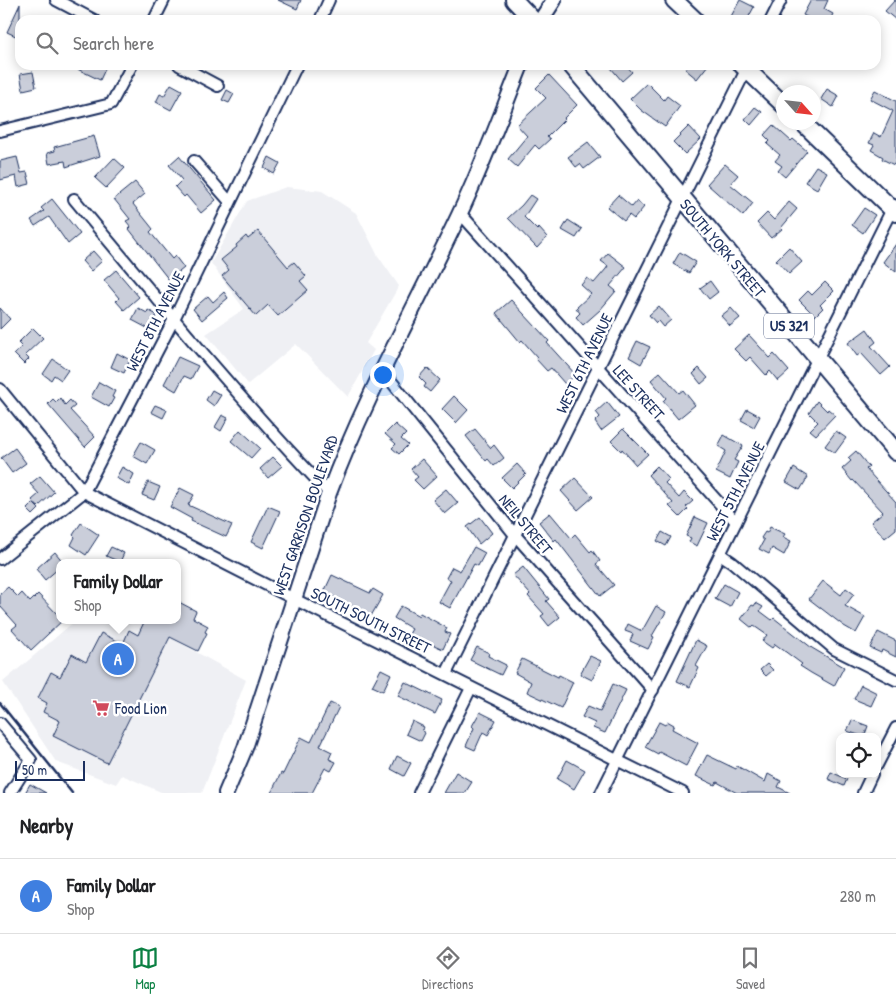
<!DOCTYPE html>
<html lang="en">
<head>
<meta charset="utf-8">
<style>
  :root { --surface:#fff; --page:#f6f6f6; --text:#202124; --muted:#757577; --line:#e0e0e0; --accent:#0b8043 }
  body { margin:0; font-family:"Patrick Hand",sans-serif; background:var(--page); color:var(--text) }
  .controls { position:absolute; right:15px; bottom:15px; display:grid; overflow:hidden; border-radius:10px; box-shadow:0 2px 12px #0003 }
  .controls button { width:45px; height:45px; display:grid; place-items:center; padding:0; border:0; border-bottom:1px solid var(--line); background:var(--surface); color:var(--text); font:25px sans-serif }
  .compass { position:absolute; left:776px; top:85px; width:45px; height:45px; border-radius:50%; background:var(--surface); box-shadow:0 2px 12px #0003; rotate:117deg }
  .scale { position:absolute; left:15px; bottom:12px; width:70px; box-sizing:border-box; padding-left:5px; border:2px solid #1b2f5e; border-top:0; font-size:14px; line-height:18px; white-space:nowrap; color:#1b2f5e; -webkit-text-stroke:4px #fff; paint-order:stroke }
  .you { position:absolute; left:382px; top:374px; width:18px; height:18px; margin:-12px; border:4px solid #fff; border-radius:50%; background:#1a73e8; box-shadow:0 0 0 8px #1a73e833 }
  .badge { display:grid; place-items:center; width:32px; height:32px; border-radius:50%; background:var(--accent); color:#fff; font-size:16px; font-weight:700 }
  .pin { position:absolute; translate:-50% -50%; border:2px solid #fff; box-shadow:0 1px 5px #0006 }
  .popup { position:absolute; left:56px; top:559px; width:125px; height:65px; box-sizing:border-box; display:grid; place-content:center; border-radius:10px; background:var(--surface); filter:drop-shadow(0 1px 4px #0005); font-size:16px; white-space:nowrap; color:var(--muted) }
  .popup b { font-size:19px; color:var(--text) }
  .popup::after { content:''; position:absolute; left:50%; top:100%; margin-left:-10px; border:10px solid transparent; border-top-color:var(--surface) }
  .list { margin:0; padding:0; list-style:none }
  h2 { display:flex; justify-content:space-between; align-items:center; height:65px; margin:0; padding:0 20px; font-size:21px }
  h2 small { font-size:16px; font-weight:400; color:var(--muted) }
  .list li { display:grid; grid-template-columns:32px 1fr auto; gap:15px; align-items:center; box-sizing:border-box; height:75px; padding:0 20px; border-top:1px solid var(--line) }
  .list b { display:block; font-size:19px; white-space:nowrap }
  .list p { margin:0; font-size:16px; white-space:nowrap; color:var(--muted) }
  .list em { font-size:16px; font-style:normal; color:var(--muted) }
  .icon { flex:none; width:28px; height:28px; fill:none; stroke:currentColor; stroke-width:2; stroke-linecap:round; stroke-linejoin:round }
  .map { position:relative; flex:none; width:896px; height:793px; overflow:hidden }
  .search { position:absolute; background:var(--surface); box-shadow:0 2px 12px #0003; left:15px; right:15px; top:15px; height:55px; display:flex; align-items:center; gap:12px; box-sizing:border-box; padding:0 18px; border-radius:15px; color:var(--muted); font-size:19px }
  .sheet { height:140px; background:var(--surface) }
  nav { display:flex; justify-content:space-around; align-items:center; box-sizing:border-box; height:70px; border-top:1px solid var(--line); background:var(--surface); font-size:14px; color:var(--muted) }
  nav a { display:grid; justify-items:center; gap:2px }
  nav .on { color:var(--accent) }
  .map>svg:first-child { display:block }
</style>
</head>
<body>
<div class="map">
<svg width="896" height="793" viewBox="0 0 896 793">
  <rect width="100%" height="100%" fill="#fff"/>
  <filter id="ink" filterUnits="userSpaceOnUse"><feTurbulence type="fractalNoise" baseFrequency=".02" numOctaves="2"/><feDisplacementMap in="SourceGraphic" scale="10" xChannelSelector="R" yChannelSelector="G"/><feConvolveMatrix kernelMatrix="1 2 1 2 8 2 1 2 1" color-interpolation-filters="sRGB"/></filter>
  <g filter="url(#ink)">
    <g fill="#eff0f4">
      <polygon points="286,187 322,191 356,213 378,256 399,286 366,343 374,350 348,397 296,344 248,384 206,334 244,309 211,263 247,201"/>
      <polygon points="76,620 139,620 246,680 202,793 163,793 122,775 116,784 56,762 3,682"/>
    </g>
    <g fill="#caceda" stroke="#1b2f5e">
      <polygon points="278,0 301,0 297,9"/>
      <polygon points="740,0 754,7 747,20 729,20"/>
      <polygon points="811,0 828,0 824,9 833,14 830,20 813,20 803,15"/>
      <polygon points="895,0 896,0 896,20 885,11"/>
      <polygon points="20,4 20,38 7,32"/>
      <polygon points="69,65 107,65 100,80"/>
      <polygon points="615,65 626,65 632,72 622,81 611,68"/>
      <polygon points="689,65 708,65 697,79 685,69"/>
      <polygon points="33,72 36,87 23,90 20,74"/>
      <polygon points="549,75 577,105 564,118 565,119 547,137 550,139 539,149 535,145 517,167 508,159 527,136 517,125 546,98 536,88"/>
      <polygon points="647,83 664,100 667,96 680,106 665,127 641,110 630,99"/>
      <polygon points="171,84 182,90 171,110 156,102 160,94 164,96"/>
      <polygon points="827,89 839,96 833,107 821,99"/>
      <polygon points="227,90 234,94 229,103 222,100"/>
      <polygon points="875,90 896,101 896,161 894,165 882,159 883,157 871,150 874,145 869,143 874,133 881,137 893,111 870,99"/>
      <polygon points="755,107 762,112 751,125 745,119"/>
      <polygon points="773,125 791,141 793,139 807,151 785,177 778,171 782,166 775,161 780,155 767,144 770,141 764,135"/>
      <polygon points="689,126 701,139 685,154 673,142"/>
      <polygon points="94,136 100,156 66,167 65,161 49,164 47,153 55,151 54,147"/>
      <polygon points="588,142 600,157 584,169 580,164 576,167 568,157"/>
      <polygon points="179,156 216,200 201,213 186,195 184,197 175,187 182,180 169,165"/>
      <polygon points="17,157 21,173 27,172 30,184 18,187 16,176 0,180 0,161"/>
      <polygon points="269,157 280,163 274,174 264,168"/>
      <polygon points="114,158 125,168 106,188 95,178"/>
      <polygon points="725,164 738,175 730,184 753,203 743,216 707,184"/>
      <polygon points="816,166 827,172 817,189 805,182"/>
      <polygon points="135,182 145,194 133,204 153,229 150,232 172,259 175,256 184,268 169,280 129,229 131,227 126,221 130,219 114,199"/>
      <polygon points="530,195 536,199 524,217 537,230 539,228 547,237 537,248 508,218 522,205"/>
      <polygon points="618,195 632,207 637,201 644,207 634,219 629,215 624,221 607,207"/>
      <polygon points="52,199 80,234 68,244 49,217 35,226 31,220 44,211 41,208"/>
      <polygon points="789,202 797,209 781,228 782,229 771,238 757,223 767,213 774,220"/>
      <polygon points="864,208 875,215 863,233 852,225"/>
      <polygon points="568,220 582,229 576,238 562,230"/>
      <polygon points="258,231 288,267 294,262 306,276 300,281 308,290 278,316 268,305 256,316 222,276 229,270 221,260 237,247 236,245 246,236 248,239"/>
      <polygon points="896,244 896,272 883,262"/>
      <polygon points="789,247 802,262 789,274 776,260"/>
      <polygon points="93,251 102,261 91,271 82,261"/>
      <polygon points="680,252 696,262 689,273 673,264"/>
      <polygon points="608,253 626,267 610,286 616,291 600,310 583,325 576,317 580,313 576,308 591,294 581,285 587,278 594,283 606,269 608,266 601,261"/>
      <polygon points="116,270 139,297 124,310 116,301 119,298 104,280"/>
      <polygon points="710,281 718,292 709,299 700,288"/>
      <polygon points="825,282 834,291 820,305 823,308 815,316 799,300 808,291 812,295"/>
      <polygon points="224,292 228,298 202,320 193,309 208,296 213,302"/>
      <polygon points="511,300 549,341 547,343 576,375 565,384 551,368 547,371 536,359 537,357 522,340 520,342 496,313"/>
      <polygon points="659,306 671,320 663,327 658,321 656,323 649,315"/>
      <polygon points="0,308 10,319 0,329"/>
      <polygon points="138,308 147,313 148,310 157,315 149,329 132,320"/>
      <polygon points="731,308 740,318 730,326 721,316"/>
      <polygon points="33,328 43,338 25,355 29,359 24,364 14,354 22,347 18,343"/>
      <polygon points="867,329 876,342 871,346 890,367 881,375 861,353 857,356 848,343"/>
      <polygon points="749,335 770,358 774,354 789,371 778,381 770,371 766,375 750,357 746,361 734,349"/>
      <polygon points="637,341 650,347 641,364 629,357"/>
      <polygon points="117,353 130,360 124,373 111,367"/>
      <polygon points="178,357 198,366 191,379 184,376 176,391 164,384"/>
      <polygon points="53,359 68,370 61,380 54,375 51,380 43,374"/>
      <polygon points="427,368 440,380 430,392 424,387 426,384 419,377"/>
      <polygon points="699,368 708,378 701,384 693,374"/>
      <polygon points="660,372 679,393 683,390 695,405 678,419 663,401 666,398 651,380"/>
      <polygon points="99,382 115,391 112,397 114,398 109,407 91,397"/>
      <polygon points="212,390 221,395 214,406 206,400"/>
      <polygon points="454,396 468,410 456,423 442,409"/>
      <polygon points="60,398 65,405 70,400 75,406 70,410 95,437 85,447 48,404 53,399 56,402"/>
      <polygon points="817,401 827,411 828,409 835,415 816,435 810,430 818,422 809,413"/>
      <polygon points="607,402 619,417 601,431 595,422 600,417 596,412"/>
      <polygon points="155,405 167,410 163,418 151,412"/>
      <polygon points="747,409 760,416 754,427 741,420"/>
      <polygon points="222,415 228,418 221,431 215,427"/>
      <polygon points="395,424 406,434 401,439 408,445 399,454 392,448 396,444 385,434"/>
      <polygon points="475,429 491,448 494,445 504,458 494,466 488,459 486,461 466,436"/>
      <polygon points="623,429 648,454 636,465 622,449 621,451 611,441"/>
      <polygon points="240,430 260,448 251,458 231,441"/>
      <polygon points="836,431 846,438 835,453 825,446"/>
      <polygon points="724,435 743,446 734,460 738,462 730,479 716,472 726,451 718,446"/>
      <polygon points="141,442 155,450 147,464 133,456"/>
      <polygon points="15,448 26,463 12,473 1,458"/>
      <polygon points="856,451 869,467 866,469 896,502 896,529 885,538 871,522 883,512 853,480 852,481 842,469 851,461 848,458"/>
      <polygon points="273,457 282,466 268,478 260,469"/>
      <polygon points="422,459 437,476 423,489 414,480 418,477 411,469"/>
      <polygon points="517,464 526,474 512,488 502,478"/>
      <polygon points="657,466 669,479 665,483 679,498 684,492 693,501 686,507 688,509 680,517 669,506 673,503 648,475"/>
      <polygon points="122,467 134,474 129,485 116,478"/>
      <polygon points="794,468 808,477 800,490 786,482"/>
      <polygon points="40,476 54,492 38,507 32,500 39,494 30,484"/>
      <polygon points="575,478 593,497 578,510 561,491"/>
      <polygon points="148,482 160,487 154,500 142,495"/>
      <polygon points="180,488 194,495 188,505 232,525 226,537 191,521 192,519 170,507"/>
      <polygon points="446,489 458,503 445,514 433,500"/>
      <polygon points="33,503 39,509 33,515 27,509"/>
      <polygon points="268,506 280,511 263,548 251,542"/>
      <polygon points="550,513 571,538 575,534 590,552 592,550 600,561 596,564 614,585 600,596 556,539 554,541 539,522"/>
      <polygon points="480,517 492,533 479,544 467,527"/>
      <polygon points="695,517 708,523 697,546 689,542 691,538 686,536"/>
      <polygon points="81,523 99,535 86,555 71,545 75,537 73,535"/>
      <polygon points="770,527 785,534 783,537 791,541 784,555 772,548 769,554 759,549 764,540 761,538 765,532 767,533"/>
      <polygon points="662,532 671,537 666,546 657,541"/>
      <polygon points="111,547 124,553 120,562 106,556"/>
      <polygon points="474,547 485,553 478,566 474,564 450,608 439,602 451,580 446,578 452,567 460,571"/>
      <polygon points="55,552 64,563 59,563 59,568 45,580 36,569"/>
      <polygon points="523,567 549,599 546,601 560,617 549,626 541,616 544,614 528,596 530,594 513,575"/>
      <polygon points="332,575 370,593 373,589 383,595 371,616 324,592"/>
      <polygon points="823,581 841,595 846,588 854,594 845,606 865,617 856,633 844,626 809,599"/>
      <polygon points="724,584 738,592 730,607 715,599"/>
      <polygon points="8,587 18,597 22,593 30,602 38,594 59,616 59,620 63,620 31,650 12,629 17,625 0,606 0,594"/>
      <polygon points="177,601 196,611 193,618 208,626 205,632 207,633 198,651 170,637 107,763 53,736 60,721 43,712 47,703 38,698 51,672 60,677 72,654 86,662 101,633 123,644 129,630 138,635 145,620 177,620"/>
      <polygon points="756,603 763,607 760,611 772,620 774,618 812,648 844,667 834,686 811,673 800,666 802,664 775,644 772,648 762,641 767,635 754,626 752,628 741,619 752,605 754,606"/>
      <polygon points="401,606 419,616 420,613 447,628 445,632 450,634 443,649 409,634 412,629 394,618"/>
      <polygon points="656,606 666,612 652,636 654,637 648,649 630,641 633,634 625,631 628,624 642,631"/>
      <polygon points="878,632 896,641 896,657 882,650 881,653 870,648"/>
      <polygon points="696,640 707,646 696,666 699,668 690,687 677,681"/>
      <polygon points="477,647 489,653 488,656 506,665 501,675 470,660"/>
      <polygon points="590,656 601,661 592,680 580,674"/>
      <polygon points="522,659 558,677 559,675 573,682 561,708 527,692 531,682 515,673"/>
      <polygon points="767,664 773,670 766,676 760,670"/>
      <polygon points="381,669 391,674 383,691 372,686"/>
      <polygon points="405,682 442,700 435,714 398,696"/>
      <polygon points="613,684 626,690 605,733 593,728 595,723 582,717 588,706 600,711"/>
      <polygon points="861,685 877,693 871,706 854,699"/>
      <polygon points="330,703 339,707 320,746 332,752 329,759 336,762 331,771 325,768 312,793 271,793 281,773 283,774 301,737 311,742"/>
      <polygon points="480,712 496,720 488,735 483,732 475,750 466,746 474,728 472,726"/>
      <polygon points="852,720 868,726 864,737 847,731"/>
      <polygon points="412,721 424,727 422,731 425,733 421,741 406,734"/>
      <polygon points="667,721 674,725 672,729 698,743 686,766 659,752 658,754 645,747 659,722 665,725"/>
      <polygon points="707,755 736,769 737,766 765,782 768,774 781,781 778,787 790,793 737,793 717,782 715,785 696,776"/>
      <polygon points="397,756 411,763 404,776 391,769"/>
      <polygon points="567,760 585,770 574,789 557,779"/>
      <polygon points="456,772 472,782 465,793 444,793"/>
      <polygon points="831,772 847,779 844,786 828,779"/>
      <polygon points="30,784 46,793 25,793"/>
    </g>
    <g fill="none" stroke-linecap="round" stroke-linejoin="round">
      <g stroke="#1b2f5e" stroke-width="14">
        <g id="street">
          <polyline points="56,0 94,20"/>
          <polyline points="154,20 164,0"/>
          <polyline points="320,20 329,0"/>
          <polyline points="771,20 781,0"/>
          <polyline points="179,65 218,86"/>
          <polyline points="0,131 111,104 132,65"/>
          <polyline points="194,161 230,202"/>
          <path d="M74,199C157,299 239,399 329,493"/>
          <polyline points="460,213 736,522"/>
          <polyline points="383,371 515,535 653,690"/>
          <polyline points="0,389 84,492 294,599 683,793"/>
          <polyline points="720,554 732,562 834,649 896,680"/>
          <polyline points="0,559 84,492 174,319 297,65"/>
          <polyline points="446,674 748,66"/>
          <polyline points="0,723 31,760 10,793"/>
          <polyline points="877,765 896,728"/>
          <polyline points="419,793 471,688"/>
          <polyline points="601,793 894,205"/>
          <polyline points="863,793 872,774"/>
        </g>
      </g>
      <g stroke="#1b2f5e" stroke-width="18">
        <g id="secondary">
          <polyline points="541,20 554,0"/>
          <path d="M226,793L245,748L329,493C365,397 415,308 459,215C482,167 501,115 521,65"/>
        </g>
      </g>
      <g stroke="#1b2f5e" stroke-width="20">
        <g id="primary">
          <polyline points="514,0 533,20"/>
          <polyline points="674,0 695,20"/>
          <polyline points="571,65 896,452"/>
          <polyline points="742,65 784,105"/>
          <polyline points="802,122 896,213"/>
        </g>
      </g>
      <use href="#street" stroke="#fff" stroke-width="10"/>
      <use href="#secondary" stroke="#fff" stroke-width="14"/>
      <use href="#primary" stroke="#fff" stroke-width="16"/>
      <polyline stroke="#1b2f5e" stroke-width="2.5" points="0,703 72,793"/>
    </g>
  </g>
  <defs>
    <g id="supermarket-bare" transform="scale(1.35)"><path d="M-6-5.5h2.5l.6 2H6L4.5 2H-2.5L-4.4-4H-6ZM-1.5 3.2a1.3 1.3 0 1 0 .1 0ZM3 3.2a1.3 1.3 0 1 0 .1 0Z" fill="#d1495b" stroke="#fff" stroke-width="2.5" paint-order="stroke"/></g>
  </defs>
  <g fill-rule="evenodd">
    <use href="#supermarket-bare" x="101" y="708"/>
  </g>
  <g text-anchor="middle" stroke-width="5" stroke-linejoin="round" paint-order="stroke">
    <rect fill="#fff" stroke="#5f6d8e" stroke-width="1" x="764" y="313.5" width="50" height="25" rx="4"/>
    <g font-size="15" font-weight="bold" fill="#1b2f5e">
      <text x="789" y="331">US 321</text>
    </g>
    <g font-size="16" fill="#1b2f5e" stroke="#fff">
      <text transform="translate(723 248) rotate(50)" y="6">SOUTH YORK STREET</text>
      <text transform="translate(155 321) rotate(-63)" y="6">WEST 8TH AVENUE</text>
      <text transform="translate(584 363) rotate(-64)" y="6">WEST 6TH AVENUE</text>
      <text transform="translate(639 392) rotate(48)" y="6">LEE STREET</text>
      <text transform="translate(735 491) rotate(-63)" y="6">WEST 5TH AVENUE</text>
      <text transform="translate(305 515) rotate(-71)" y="6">WEST GARRISON BOULEVARD</text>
      <text transform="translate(526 524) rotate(50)" y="6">NEIL STREET</text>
      <text transform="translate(371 620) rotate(26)" y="6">SOUTH SOUTH STREET</text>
    </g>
    <g font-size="16" fill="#1b2f5e" stroke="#fff" text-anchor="start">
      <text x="115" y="714">Food Lion</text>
    </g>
  </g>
</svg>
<div class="controls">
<button><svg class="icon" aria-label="locate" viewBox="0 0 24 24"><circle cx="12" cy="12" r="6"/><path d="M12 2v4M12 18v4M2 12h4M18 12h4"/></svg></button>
</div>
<svg class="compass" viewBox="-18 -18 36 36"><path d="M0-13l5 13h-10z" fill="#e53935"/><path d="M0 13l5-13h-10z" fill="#757577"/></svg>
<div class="scale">50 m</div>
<div class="you"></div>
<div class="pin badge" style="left:118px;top:659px;background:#3f7fe0">A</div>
<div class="popup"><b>Family Dollar</b>Shop</div>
<div class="search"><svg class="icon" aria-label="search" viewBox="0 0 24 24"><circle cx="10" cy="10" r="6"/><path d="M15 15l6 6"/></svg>Search here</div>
</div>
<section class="sheet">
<h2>Nearby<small></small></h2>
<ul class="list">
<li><span class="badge" style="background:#3f7fe0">A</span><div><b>Family Dollar</b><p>Shop</p></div><em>280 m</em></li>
</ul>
</section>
<nav>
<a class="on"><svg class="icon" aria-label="map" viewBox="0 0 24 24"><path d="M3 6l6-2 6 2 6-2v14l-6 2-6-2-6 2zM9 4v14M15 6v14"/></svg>Map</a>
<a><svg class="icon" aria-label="directions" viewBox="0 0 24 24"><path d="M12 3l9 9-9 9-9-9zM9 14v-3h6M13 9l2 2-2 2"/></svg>Directions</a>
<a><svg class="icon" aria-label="saved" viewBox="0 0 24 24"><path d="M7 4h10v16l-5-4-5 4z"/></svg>Saved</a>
</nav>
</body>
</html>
